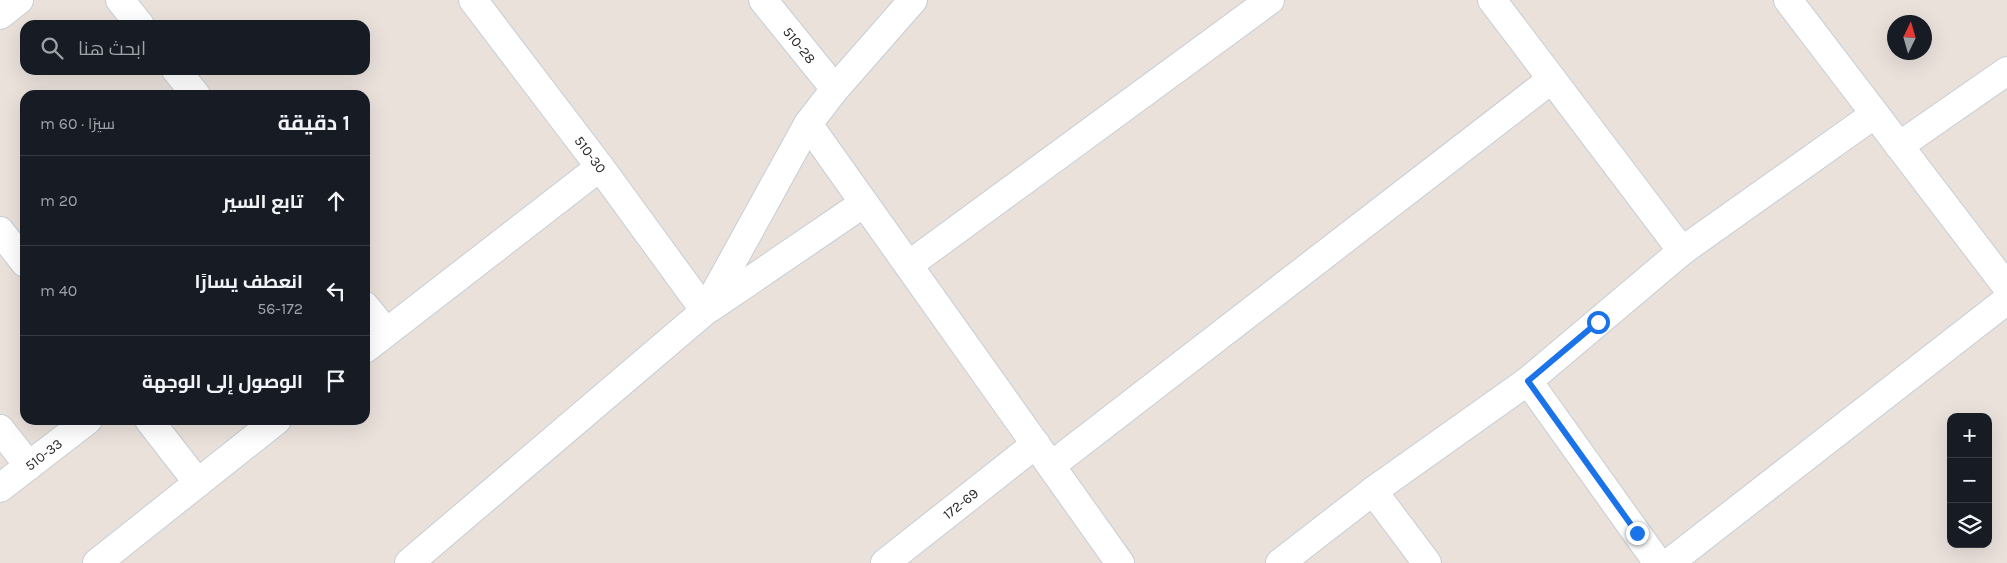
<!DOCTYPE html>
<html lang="ar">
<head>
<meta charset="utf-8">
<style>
  :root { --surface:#171b24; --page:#20242c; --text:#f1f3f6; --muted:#9ea1a6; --line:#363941 }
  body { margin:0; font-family:Karla,Cairo,sans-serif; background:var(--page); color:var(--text); direction:rtl }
  .controls { position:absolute; right:15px; bottom:15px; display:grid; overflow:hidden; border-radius:10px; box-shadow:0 5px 20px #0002 }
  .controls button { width:45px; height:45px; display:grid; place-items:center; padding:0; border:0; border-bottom:1px solid var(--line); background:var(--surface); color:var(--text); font:25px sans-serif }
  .compass { position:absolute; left:1887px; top:15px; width:45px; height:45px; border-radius:50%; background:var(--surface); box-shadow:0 5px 20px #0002; rotate:5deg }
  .stop { position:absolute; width:15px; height:15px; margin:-11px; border:4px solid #1a73e8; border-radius:50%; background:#fff }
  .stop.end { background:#1a73e8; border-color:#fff; box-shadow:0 1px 5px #0008 }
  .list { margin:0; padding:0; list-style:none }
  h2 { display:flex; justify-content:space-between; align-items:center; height:65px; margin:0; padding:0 20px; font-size:21px }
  h2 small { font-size:16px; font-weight:400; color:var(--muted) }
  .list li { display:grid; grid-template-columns:32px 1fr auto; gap:15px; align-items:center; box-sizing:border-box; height:90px; padding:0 20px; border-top:1px solid var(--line) }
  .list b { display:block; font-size:19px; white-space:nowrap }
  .list p { margin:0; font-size:16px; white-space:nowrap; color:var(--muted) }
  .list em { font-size:16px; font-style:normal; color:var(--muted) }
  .icon { flex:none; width:28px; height:28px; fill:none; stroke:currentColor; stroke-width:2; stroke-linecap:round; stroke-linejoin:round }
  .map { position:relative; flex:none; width:2007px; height:563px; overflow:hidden; direction:ltr }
  .search { position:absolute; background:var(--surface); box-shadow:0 5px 20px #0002; left:20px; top:20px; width:350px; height:55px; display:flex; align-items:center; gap:12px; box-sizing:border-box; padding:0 18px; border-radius:15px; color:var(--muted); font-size:19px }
  .panel { position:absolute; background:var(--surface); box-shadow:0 5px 20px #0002; left:20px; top:90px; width:350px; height:335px; border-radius:15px; direction:rtl }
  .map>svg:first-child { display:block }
</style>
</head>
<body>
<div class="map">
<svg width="2007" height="563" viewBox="0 0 2007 563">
  <rect width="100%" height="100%" fill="#eae1db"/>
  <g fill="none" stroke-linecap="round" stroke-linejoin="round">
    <g stroke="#c7cdd5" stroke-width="30">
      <g id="street">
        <polyline points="120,0 140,25"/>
        <path id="s1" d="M473,0L600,167L705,311"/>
        <path id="s2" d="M763,0L835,89"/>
        <polyline points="1492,0 1682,251"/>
        <polyline points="1788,0 2007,287"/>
        <polyline points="176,70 196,95"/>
        <polyline points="808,124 1120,563"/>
        <polyline points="1899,146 2007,71"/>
        <polyline points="0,231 25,263"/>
        <polyline points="910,264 1270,0"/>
        <polyline points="365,306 386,332"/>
        <polyline points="365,349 600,167"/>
        <polyline points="1528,381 1658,563"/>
        <polyline points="149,420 198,483"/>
        <polyline points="0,429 29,466"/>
        <polyline points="1052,465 1552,79"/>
        <path id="s3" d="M0,488L88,420"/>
        <polyline points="1373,491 1427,563"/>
        <polyline points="97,563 277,420"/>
        <path id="s4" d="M885,563L1036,444"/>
        <polyline points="1280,563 1373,491 1528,381 1682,251 1875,114"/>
        <polyline points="1669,563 2007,300"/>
      </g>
    </g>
    <g stroke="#c7cdd5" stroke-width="30">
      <g id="secondary">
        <polyline points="0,15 19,0"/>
        <polyline points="710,308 864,203"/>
        <polyline points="409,563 705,311 808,124 835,89 913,0"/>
      </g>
    </g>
    <use href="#street" stroke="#fff" stroke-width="28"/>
    <use href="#secondary" stroke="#fff" stroke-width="28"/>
  </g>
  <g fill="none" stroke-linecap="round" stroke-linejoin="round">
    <polyline stroke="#1a73e8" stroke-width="6" points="1598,322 1528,381 1637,533"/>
  </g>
  <g text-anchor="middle" stroke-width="4" stroke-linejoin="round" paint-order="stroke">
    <g font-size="14" fill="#292929" stroke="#fff">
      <text dy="5" stroke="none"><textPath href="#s2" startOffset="58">510-28</textPath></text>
      <text dy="5" stroke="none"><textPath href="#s1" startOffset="194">510-30</textPath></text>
      <text dy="5" stroke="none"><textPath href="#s3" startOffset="55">510-33</textPath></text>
      <text dy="5" stroke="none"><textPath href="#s4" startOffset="96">172-69</textPath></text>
    </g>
  </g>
</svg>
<div class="controls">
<button>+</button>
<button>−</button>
<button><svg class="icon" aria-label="layers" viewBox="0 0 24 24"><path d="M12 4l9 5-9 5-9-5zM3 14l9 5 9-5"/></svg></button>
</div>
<svg class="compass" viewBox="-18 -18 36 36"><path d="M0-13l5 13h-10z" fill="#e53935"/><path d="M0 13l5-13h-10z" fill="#9ea1a6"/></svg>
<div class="stop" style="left:1598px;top:322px"></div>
<div class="stop end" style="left:1637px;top:533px"></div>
<div class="search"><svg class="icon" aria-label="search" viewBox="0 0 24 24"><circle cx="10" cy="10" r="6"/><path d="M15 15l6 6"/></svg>ابحث هنا</div>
<section class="panel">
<h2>1 دقيقة<small>سيرًا · 60 m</small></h2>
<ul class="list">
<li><svg class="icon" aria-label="ahead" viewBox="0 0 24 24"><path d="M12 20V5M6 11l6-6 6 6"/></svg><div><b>تابع السير</b></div><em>20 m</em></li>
<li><svg class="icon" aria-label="left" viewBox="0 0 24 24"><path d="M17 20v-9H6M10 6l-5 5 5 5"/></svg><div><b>انعطف يسارًا</b><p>56-172</p></div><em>40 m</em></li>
<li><svg class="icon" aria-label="arrive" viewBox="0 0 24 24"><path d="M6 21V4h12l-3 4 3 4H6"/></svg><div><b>الوصول إلى الوجهة</b></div></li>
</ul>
</section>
</div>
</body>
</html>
